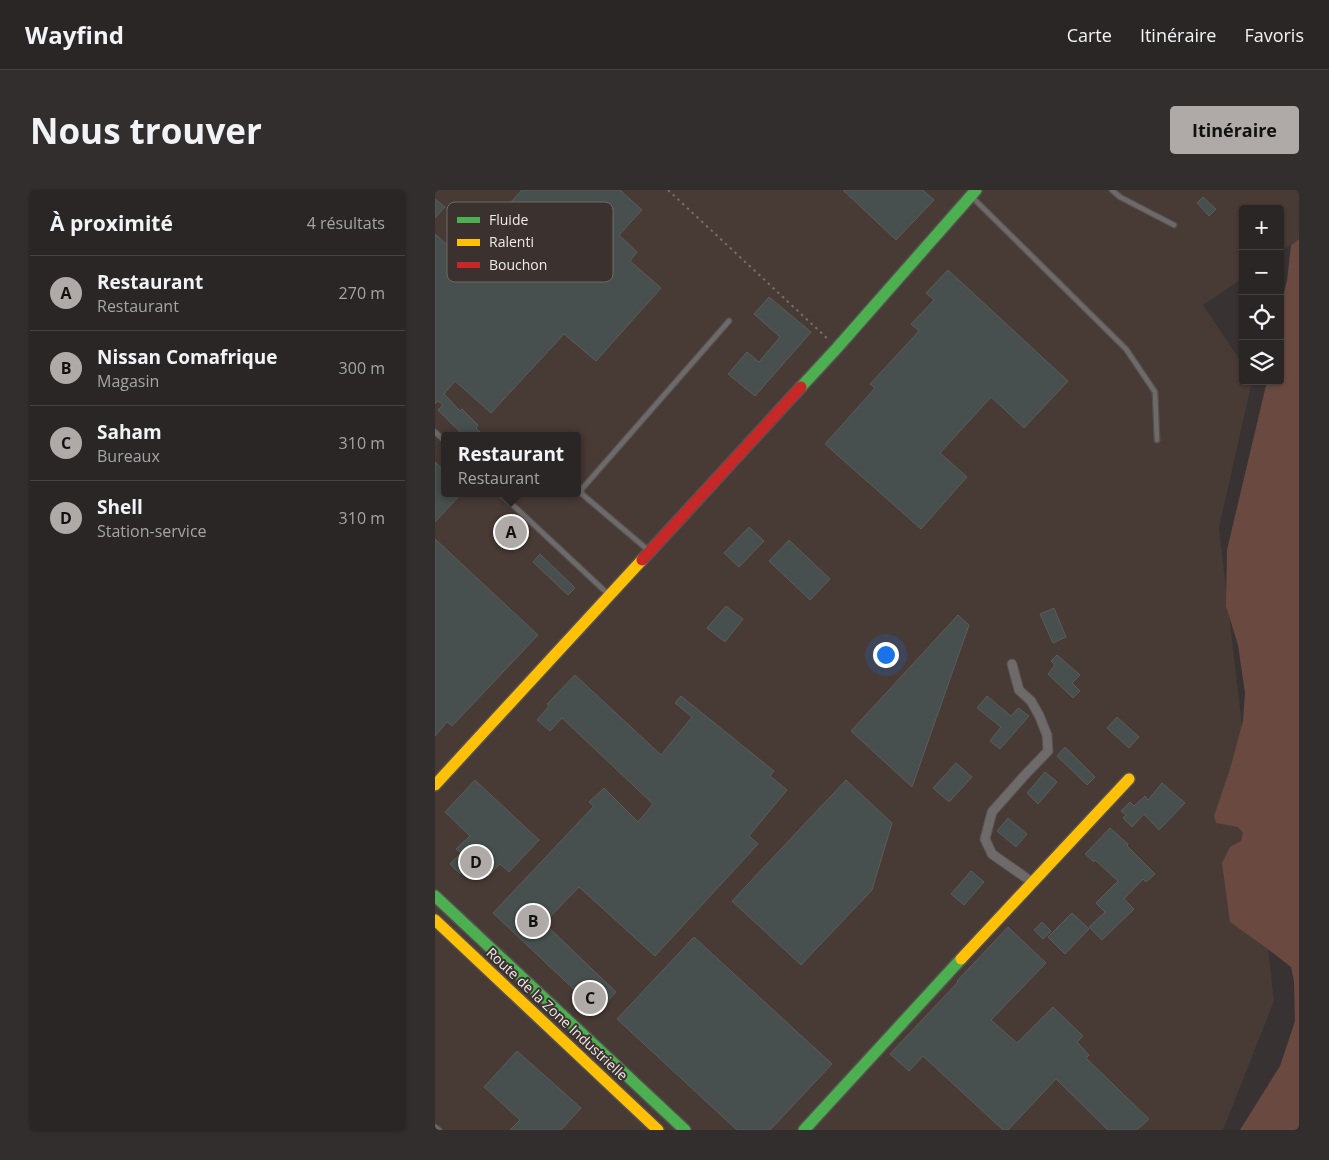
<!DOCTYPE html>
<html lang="fr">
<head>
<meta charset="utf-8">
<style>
  :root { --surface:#2a2626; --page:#322e2e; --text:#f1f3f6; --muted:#a5a5a7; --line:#464343; --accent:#afa9a8 }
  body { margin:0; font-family:"Open Sans",sans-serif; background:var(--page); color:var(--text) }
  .controls { position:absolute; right:15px; top:15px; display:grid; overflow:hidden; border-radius:5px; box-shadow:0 1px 4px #0004 }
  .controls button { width:45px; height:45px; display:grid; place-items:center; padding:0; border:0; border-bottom:1px solid var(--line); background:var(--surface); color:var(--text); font:25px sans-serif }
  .you { position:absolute; left:450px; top:464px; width:18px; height:18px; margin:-12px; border:4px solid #fff; border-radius:50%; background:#1a73e8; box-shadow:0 0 0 8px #1a73e833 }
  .badge { display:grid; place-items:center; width:32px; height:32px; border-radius:50%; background:var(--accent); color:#111; font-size:16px; font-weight:700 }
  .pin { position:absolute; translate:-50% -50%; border:2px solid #fff; box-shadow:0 1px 5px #0006 }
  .popup { position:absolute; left:6px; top:242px; width:140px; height:65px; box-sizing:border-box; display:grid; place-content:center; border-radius:5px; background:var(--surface); filter:drop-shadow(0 1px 4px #0005); font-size:16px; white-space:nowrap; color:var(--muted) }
  .popup b { font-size:19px; color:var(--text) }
  .popup::after { content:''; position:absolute; left:50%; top:100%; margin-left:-10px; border:10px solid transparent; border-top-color:var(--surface) }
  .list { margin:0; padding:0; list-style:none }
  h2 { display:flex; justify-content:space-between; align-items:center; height:65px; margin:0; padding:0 20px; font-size:21px }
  h2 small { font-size:16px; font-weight:400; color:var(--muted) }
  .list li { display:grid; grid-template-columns:32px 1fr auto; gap:15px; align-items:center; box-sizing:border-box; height:75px; padding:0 20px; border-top:1px solid var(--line) }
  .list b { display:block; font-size:19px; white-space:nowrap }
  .list p { margin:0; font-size:16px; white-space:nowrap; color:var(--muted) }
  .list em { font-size:16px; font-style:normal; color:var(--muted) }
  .icon { flex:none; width:28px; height:28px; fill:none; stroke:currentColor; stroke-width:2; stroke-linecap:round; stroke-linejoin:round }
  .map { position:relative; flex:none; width:864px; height:940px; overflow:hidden; border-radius:5px }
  header { display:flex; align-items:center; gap:30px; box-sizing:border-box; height:70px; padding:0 25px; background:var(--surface); border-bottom:1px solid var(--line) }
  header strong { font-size:24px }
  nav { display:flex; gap:28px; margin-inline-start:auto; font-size:18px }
  .intro { display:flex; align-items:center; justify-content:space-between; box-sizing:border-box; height:120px; padding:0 30px }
  h1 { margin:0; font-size:35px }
  .button { padding:12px 22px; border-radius:5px; background:var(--accent); color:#111; font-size:18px; font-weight:700 }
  main { display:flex; gap:30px; padding:0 30px }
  aside { flex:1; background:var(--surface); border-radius:5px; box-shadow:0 1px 4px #0004 }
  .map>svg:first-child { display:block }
</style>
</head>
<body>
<header>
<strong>Wayfind</strong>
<nav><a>Carte</a><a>Itinéraire</a><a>Favoris</a></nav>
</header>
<div class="intro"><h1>Nous trouver</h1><a class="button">Itinéraire</a></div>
<main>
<aside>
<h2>À proximité<small>4 résultats</small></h2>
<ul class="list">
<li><span class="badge">A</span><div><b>Restaurant</b><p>Restaurant</p></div><em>270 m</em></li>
<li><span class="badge">B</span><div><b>Nissan Comafrique</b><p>Magasin</p></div><em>300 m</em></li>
<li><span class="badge">C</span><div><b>Saham</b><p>Bureaux</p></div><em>310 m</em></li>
<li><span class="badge">D</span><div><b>Shell</b><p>Station-service</p></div><em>310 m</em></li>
</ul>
</aside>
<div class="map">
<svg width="864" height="940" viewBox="0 0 864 940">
  <rect width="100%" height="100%" fill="#383332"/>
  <path fill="#483a35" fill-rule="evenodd" d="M0,0H864V49L845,62V19H808V88L768,115L808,175V191H817L784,338L839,811L788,940H0ZM10,246H142V303H10Z"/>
  <polygon fill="#6a4a40" points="864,49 864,940 805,940 845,876 860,831 859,791 856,777 830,757 795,732 787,673 795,657 806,651 808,643 803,637 781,633 779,626 795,579 808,531 810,503 803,455 791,416 792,360 832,191 845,191 845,116 852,91 856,55"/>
  <g fill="#47504e" stroke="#5c5c5b">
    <polygon points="87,0 185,0 207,20 184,45 202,62 195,71 226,98 161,171 129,144 56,223 20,191 9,204 25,221 27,219 43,235 41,238 49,246 29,246 3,220 8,215 3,211 0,214 0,44 26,67"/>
    <polygon points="408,0 488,0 499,10 461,50"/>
    <polygon points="768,7 781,19 774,26 762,13"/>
    <polygon points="0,9 10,17 0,28"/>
    <polygon points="513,80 633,191 589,238 556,207 505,263 532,287 486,339 390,254 440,198 435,194 484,141 476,134 499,110 491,103"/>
    <polygon points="334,107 376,142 320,206 293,184 312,162 324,172 345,147 319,124"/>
    <polygon points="0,272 10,281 10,303 27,303 0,332"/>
    <polygon points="314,337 329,351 304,377 289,363"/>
    <polygon points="0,349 103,445 17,536 12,532 0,546"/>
    <polygon points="354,350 395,389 375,410 334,371"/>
    <polygon points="105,364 140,398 133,405 98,372"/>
    <polygon points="291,416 308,429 290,452 272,438"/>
    <polygon points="619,418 631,447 618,453 605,424"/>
    <polygon points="523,425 534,435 477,597 416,541"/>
    <polygon points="622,465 645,485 637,493 645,501 638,508 613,484 620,475 616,471"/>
    <polygon points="140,485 226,565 257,527 240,513 246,506 339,581 335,586 352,600 314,646 323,654 220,766 144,697 109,733 181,802 163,822 58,723 159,616 154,612 169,598 203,632 218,614 127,528 115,541 102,530 114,516 112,514"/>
    <polygon points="552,506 576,526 583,518 594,526 565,559 555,551 566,537 542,518"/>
    <polygon points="682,527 704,547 694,558 672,538"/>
    <polygon points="630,557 660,587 652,595 622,566"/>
    <polygon points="521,573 537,587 514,612 498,598"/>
    <polygon points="610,582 622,592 603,614 592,603"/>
    <polygon points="40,590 104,650 74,682 65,674 53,686 37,671 25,684 15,674 26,663 21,659 35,646 10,622"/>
    <polygon points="411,590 457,633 437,700 366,775 297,711"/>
    <polygon points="727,593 750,613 724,640 709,624 697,637 688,628 691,625 686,621 695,612 699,616 710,606 713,610"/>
    <polygon points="573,628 592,644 581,657 562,641"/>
    <polygon points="675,638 693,654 692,656 720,684 711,692 708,689 689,709 699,719 667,750 654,737 670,722 661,713 683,691 660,670 659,672 650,664"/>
    <polygon points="536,681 549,692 529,715 516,704"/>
    <polygon points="637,723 654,739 630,764 613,747"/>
    <polygon points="607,732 616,741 608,749 599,740"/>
    <polygon points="573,737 611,773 556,830 582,853 618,817 648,846 642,852 654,865 651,868 714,929 702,940 673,940 621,889 573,940 568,940 488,866 474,881 455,864 523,792 522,791"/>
    <polygon points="259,747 397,874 335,940 302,940 182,829"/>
    <polygon points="82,861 146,918 126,940 75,940 85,930 49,897"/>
  </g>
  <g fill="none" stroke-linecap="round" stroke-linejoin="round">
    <g stroke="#555150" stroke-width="7">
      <g id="lane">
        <polyline points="677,0 685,7 739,35"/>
        <polyline points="537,7 691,159 720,202 722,250"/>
        <polyline points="0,242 10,251"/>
        <polyline points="65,303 173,404"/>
        <polyline points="213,360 147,304 146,300 294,131"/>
        <polyline points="0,937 4,940"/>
      </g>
    </g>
    <g stroke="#555150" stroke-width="11">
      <polyline id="street" points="577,474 584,500 596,511 604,525 612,545 613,561 589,586 557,622 550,649 557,664 597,692"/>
    </g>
    <g stroke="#555150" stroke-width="14">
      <g id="fast">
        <polyline points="366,197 402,158 541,0"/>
        <polyline points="0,706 250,940"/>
        <polyline points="369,940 526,769"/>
      </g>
    </g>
    <g stroke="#555150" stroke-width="14">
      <g id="slow">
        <polyline points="0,595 207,370"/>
        <polyline points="0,730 223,940"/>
        <polyline points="526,769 694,589"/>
      </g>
    </g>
    <g stroke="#555150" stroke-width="14">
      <polyline id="jam" points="207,370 366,197"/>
    </g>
    <polyline stroke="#736f6e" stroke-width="2" stroke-dasharray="2.5 4" stroke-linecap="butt" points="233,0 394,150"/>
    <use href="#lane" stroke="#6e6a69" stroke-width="4.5"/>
    <use href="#street" stroke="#6e6a69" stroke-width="9"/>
    <use href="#fast" stroke="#4caf50" stroke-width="11"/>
    <use href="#slow" stroke="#ffc107" stroke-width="11"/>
    <use href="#jam" stroke="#c62828" stroke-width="11"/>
  </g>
  <g text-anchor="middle" stroke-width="4" stroke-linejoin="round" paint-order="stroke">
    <g font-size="14" fill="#efe9e8" stroke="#3b322f">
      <text transform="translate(122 824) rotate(43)" y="5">Route de la Zone Industrielle</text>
    </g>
  </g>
  <rect x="12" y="12" width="166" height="80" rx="8" fill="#3b322f" stroke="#716966" stroke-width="1"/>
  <rect x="22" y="27" width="23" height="6" fill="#4caf50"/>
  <rect x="22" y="49" width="23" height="7" fill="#ffc107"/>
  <rect x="22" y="72" width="23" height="6" fill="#c62828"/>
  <g font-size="14" fill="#efe9e8">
    <text x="54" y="35">Fluide</text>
    <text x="54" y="57">Ralenti</text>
    <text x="54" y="80">Bouchon</text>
  </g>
</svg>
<div class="controls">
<button>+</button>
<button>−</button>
<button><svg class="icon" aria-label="locate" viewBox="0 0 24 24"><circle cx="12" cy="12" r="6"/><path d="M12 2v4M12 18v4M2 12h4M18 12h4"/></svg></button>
<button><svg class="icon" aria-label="layers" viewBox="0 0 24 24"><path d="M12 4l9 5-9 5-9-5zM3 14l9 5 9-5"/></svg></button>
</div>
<div class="you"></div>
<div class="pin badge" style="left:76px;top:342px">A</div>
<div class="popup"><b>Restaurant</b>Restaurant</div>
<div class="pin badge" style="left:98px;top:731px">B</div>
<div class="pin badge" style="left:155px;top:808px">C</div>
<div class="pin badge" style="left:41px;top:672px">D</div>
</div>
</main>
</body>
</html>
